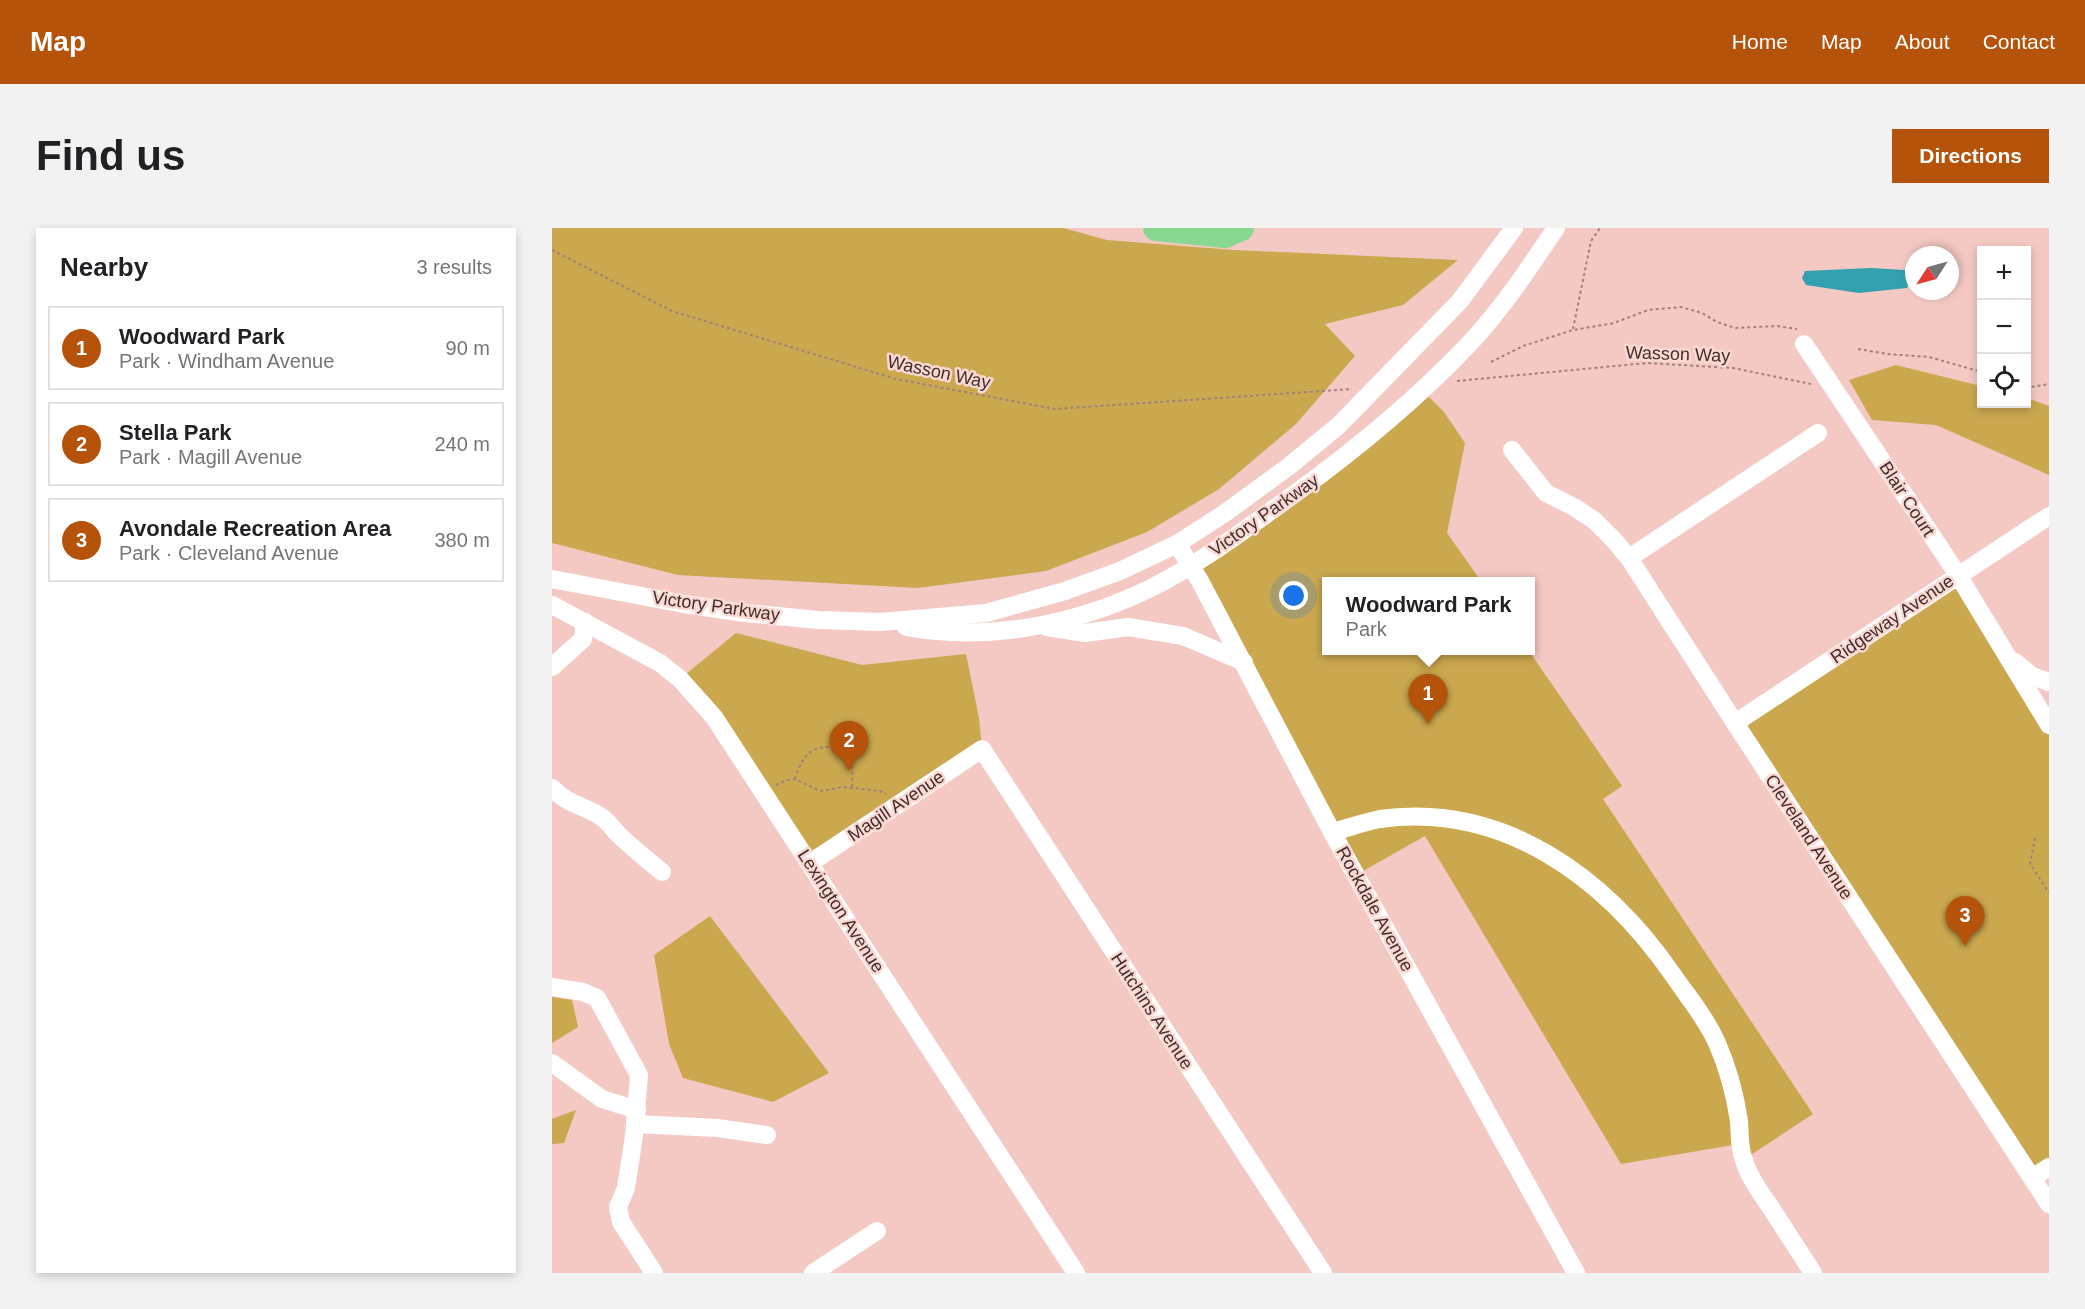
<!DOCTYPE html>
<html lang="en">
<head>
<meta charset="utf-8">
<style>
  :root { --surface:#fff; --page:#f2f2f2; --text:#202124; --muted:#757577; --line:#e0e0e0; --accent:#b45309 }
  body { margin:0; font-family:Arial,sans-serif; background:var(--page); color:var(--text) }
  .controls { position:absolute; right:18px; top:18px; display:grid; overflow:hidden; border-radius:0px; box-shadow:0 3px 9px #0003 }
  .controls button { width:54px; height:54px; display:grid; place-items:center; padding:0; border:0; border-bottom:2px solid var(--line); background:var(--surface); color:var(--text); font:30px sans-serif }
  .compass { position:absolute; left:1353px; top:18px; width:54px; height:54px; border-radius:50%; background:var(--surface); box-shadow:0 3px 9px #0003; rotate:234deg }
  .you { position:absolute; left:742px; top:368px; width:21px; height:21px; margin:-15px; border:4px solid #fff; border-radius:50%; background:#1a73e8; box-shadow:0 0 0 9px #1a73e833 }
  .badge { display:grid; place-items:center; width:39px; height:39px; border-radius:50%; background:var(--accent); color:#fff; font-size:20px; font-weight:700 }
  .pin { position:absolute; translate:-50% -50px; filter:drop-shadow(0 2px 3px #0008) }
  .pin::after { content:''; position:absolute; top:32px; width:21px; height:18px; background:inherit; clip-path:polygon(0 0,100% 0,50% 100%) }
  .popup { position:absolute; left:770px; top:349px; width:213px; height:78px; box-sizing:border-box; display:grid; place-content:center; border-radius:0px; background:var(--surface); filter:drop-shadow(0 2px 4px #0005); font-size:20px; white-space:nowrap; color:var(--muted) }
  .popup b { font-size:22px; color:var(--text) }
  .popup::after { content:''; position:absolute; left:50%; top:100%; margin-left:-12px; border:12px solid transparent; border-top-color:var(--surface) }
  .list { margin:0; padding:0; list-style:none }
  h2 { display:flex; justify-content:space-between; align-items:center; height:78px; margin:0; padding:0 24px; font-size:26px }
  h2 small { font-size:20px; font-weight:400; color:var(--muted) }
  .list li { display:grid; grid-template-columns:39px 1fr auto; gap:18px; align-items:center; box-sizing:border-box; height:84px; margin:0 12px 12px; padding:0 12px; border:2px solid var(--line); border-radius:0px }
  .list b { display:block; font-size:22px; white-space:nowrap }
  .list p { margin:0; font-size:20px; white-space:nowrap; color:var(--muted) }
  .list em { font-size:20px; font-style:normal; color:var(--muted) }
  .icon { flex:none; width:33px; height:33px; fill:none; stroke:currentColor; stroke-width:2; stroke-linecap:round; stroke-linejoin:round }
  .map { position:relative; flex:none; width:1497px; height:1045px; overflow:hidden; border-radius:0px }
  header { display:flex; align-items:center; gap:36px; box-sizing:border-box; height:84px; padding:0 30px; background:var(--accent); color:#fff }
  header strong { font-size:28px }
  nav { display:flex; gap:33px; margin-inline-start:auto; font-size:21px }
  .intro { display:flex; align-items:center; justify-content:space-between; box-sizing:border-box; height:144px; padding:0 36px }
  h1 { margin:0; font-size:42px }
  .button { padding:15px 27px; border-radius:0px; background:var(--accent); color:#fff; font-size:21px; font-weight:700 }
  main { display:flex; gap:36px; padding:0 36px }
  aside { flex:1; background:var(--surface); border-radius:0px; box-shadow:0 3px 9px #0003 }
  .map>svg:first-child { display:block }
</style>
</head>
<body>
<header>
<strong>Map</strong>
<nav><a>Home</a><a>Map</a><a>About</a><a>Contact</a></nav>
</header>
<div class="intro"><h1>Find us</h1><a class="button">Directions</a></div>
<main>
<aside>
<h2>Nearby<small>3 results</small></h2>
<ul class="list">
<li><span class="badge">1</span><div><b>Woodward Park</b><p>Park · Windham Avenue</p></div><em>90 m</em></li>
<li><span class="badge">2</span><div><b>Stella Park</b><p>Park · Magill Avenue</p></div><em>240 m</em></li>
<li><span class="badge">3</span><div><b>Avondale Recreation Area</b><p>Park · Cleveland Avenue</p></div><em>380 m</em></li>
</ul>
</aside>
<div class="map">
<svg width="1497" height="1045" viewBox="0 0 1497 1045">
  <rect width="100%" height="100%" fill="#f4c8c3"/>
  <g fill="#cba74e">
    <polygon points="0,0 511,0 555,12 682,22 906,32 851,77 773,96 803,128 744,196 667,261 595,304 494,343 366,360 126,347 0,315"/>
    <polygon points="1344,137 1429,158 1430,176 1474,176 1475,170 1497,178 1497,247 1384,197 1320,192 1297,152"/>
    <polygon points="870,162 892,184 913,215 895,305 929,353 774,354 774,422 977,423 1070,558 1051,571 1261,886 1191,932 1187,916 1069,936 873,608 804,647 639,337"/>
    <polygon points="1406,347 1497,497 1497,939 1480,950 1183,495"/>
    <polygon points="184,405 310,437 414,426 427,490 430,521 258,635 128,451"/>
    <polygon points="158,688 277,845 221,874 131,850 117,816 102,727"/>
    <polygon points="0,769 20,772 26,799 0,815"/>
    <polygon points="24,882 12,915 0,916 0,891"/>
  </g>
  <polygon fill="#32a0ae" points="1319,40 1353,42 1359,50 1355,60 1307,65 1254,57 1250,50 1253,43"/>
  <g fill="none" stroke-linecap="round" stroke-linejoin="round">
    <g stroke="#9f807c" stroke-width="2" stroke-dasharray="3 3" stroke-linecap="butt">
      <polyline points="0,22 120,83 344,151 503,181 800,161"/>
      <polyline points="1021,101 1039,13 1048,0"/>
      <polyline points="1306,121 1335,126 1377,129 1430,144"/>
      <polyline points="939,134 971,118 1021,102 1062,95 1096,82 1129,79 1150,85 1165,94 1183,100 1225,98 1245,101"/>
      <polyline points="905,153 1095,135 1181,140 1259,156"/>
      <polyline points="1474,157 1479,159 1497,156"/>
      <path d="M243,551C251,525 260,517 287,519C301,534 301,539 300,560"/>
      <polyline points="224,557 235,552 243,551 268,563 291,559 328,563 334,566"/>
      <polyline points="1483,610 1478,636 1497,665"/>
    </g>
    <g stroke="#fff" stroke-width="18">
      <polyline points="1252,116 1406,347 1497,497"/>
      <polyline points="960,222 994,265 1022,279 1043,293 1061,311 1077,330 1183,495 1497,976"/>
      <polyline points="625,316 648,353 780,604 1024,1045"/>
      <polyline points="1077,330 1266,205"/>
      <polyline points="0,351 132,376 193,385 267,392 328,394 434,385 513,363 568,343 625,316 673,285 736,239 786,198 908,73 962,0"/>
      <polyline points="0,377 108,435 128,451 162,489 524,1045"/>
      <path d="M354,399C435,414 522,397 597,361C648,336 695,300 741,267C803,222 864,172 917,116C950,81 977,40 1004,0"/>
      <polyline points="495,399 533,405 576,399 631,408 692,434"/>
      <polyline points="1463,434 1480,448 1497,454"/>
      <polyline points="0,439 31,411 33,394"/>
      <polyline points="1183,495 1497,288"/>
      <path d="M0,560C17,578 33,577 51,590C56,594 60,599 64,604C78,618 94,631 110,644"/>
      <path d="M780,604C796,600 812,594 828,591C952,574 1054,650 1121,747C1136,769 1154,790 1165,815C1176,840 1183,866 1187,893C1188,906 1187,917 1191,929C1196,948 1208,964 1219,980C1233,1002 1247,1023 1261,1045"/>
      <polyline points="258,635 430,521 771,1045"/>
      <polyline points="0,759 31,764 45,770 87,847 82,908 74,960 66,979 69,994 102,1045"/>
      <polyline points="0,835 50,871 85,882"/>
      <polyline points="83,896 165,900 215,907"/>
      <polyline points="1480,950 1497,939"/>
      <polyline points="261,1045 325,1003"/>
    </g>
    <polyline stroke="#88d891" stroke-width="26" points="604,0 673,7 689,0"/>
  </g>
  <g text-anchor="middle" stroke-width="5" stroke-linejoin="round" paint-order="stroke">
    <g font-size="18" fill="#402f2d" stroke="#fcd8d3">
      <text transform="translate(1126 126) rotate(2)" y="6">Wasson Way</text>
      <text transform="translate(387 144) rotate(12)" y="6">Wasson Way</text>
      <text transform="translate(1355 271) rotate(57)" y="6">Blair Court</text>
      <text transform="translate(712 287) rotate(-35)" y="6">Victory Parkway</text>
      <text transform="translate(164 378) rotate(8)" y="6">Victory Parkway</text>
      <text transform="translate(1340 391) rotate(-34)" y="6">Ridgeway Avenue</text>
      <text transform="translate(344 578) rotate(-34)" y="6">Magill Avenue</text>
      <text transform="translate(1257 609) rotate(57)" y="6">Cleveland Avenue</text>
      <text transform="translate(823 681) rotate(61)" y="6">Rockdale Avenue</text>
      <text transform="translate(289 683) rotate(57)" y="6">Lexington Avenue</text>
      <text transform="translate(600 783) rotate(57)" y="6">Hutchins Avenue</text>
    </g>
  </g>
</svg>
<div class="controls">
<button>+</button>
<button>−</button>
<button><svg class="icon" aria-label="locate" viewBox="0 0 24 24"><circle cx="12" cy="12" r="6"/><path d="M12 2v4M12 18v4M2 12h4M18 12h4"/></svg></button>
</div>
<svg class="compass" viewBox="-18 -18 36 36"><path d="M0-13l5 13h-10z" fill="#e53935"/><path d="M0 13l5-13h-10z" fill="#757577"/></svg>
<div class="you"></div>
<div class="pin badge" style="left:876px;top:496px">1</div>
<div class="popup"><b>Woodward Park</b>Park</div>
<div class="pin badge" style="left:297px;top:543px">2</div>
<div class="pin badge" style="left:1413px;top:718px">3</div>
</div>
</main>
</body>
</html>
